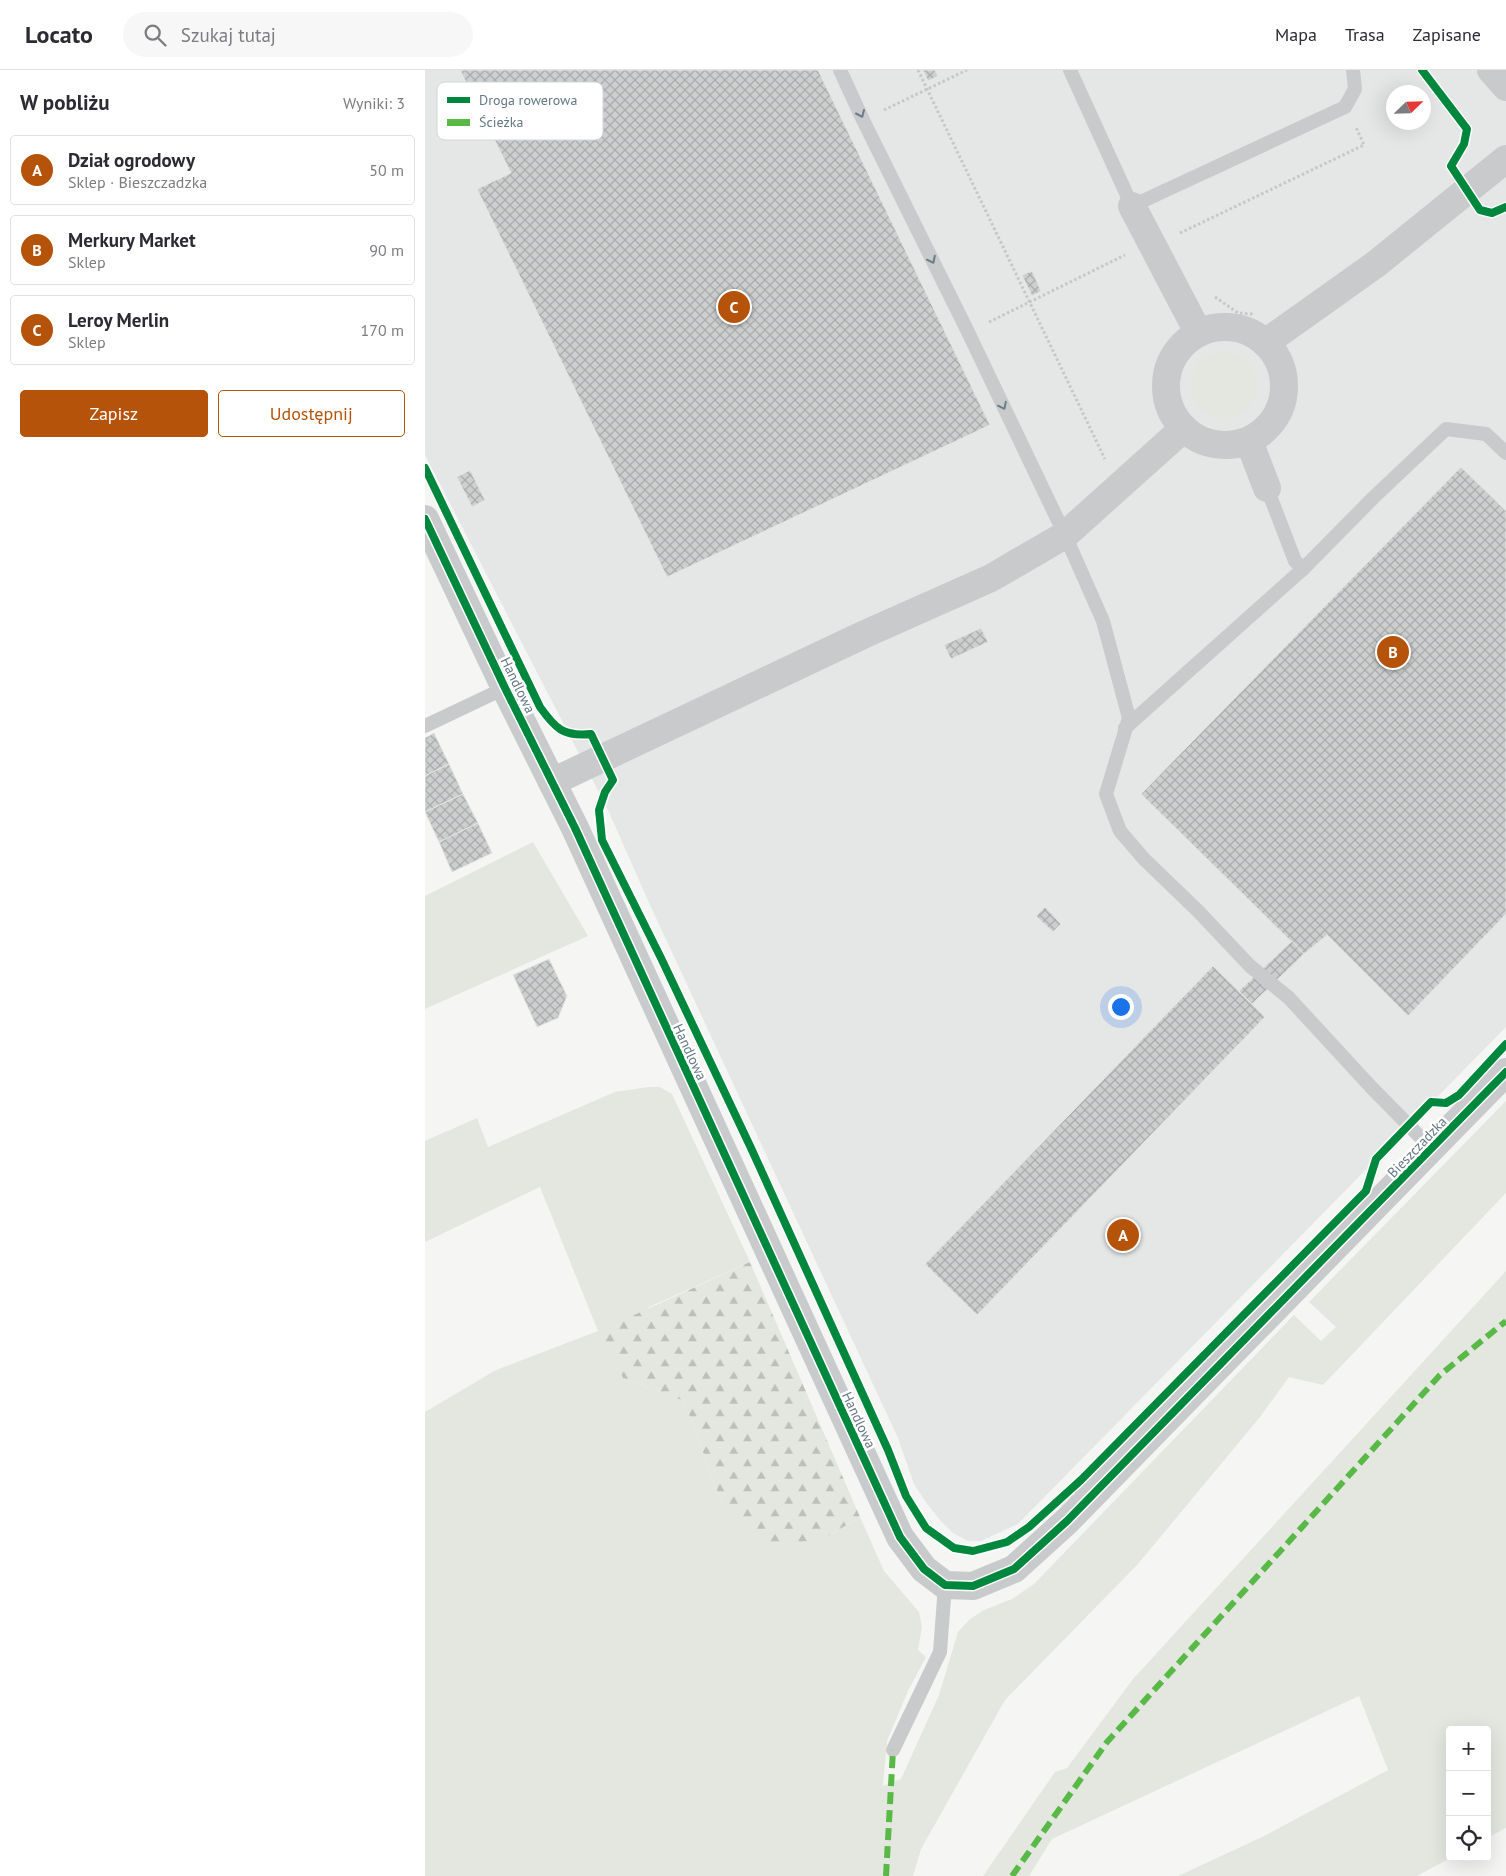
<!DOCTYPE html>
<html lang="pl">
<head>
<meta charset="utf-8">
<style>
  :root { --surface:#fff; --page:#f7f7f7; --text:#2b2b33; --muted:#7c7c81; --line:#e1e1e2; --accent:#b45309 }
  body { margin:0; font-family:"PT Sans",sans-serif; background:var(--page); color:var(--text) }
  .controls { position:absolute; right:15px; bottom:15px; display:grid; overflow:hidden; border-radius:5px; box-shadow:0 5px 20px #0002 }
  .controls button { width:45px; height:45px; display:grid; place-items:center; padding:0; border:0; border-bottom:1px solid var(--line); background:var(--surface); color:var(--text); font:25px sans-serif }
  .compass { position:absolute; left:961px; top:15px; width:45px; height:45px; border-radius:50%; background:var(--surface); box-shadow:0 5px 20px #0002; rotate:67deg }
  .you { position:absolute; left:695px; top:936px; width:18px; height:18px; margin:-12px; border:4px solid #fff; border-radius:50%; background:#1a73e8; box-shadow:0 0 0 8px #1a73e833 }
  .badge { display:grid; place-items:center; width:32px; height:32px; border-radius:50%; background:var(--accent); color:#fff; font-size:16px; font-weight:700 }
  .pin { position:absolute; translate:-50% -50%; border:2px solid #fff; box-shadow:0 1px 5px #0006 }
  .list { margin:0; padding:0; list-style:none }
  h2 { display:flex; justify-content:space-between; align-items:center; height:65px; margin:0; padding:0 20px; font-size:21px }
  h2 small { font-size:16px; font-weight:400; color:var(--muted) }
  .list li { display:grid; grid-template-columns:32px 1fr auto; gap:15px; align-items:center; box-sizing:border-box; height:70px; margin:0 10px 10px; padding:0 10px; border:1px solid var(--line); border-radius:5px }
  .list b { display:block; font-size:19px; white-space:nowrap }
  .list p { margin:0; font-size:16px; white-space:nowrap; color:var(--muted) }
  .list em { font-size:16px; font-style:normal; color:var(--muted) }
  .actions { display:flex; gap:10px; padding:15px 20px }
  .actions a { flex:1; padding:11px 0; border:1px solid var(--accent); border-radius:5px; text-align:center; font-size:18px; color:var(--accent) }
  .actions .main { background:var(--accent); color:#fff }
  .icon { flex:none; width:28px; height:28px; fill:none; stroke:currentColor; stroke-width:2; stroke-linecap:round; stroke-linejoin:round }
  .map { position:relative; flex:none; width:1081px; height:1806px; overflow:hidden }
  header { display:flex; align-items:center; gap:30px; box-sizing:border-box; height:70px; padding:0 25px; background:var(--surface); border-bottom:1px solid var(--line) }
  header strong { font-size:24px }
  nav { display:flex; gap:28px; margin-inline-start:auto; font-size:18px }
  .search { width:350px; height:45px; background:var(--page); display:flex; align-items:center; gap:12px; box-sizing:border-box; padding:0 18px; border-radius:28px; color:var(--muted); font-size:19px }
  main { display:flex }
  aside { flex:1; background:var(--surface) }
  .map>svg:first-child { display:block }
</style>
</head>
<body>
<header>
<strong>Locato</strong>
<div class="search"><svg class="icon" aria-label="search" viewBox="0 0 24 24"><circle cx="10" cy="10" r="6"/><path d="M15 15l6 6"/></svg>Szukaj tutaj</div>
<nav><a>Mapa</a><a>Trasa</a><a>Zapisane</a></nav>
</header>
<main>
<aside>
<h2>W pobliżu<small>Wyniki: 3</small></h2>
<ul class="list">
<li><span class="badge">A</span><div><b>Dział ogrodowy</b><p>Sklep · Bieszczadzka</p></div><em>50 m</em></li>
<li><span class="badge">B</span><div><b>Merkury Market</b><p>Sklep</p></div><em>90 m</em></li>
<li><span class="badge">C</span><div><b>Leroy Merlin</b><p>Sklep</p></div><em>170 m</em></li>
</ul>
<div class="actions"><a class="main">Zapisz</a><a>Udostępnij</a></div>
</aside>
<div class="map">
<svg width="1081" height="1806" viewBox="0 0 1081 1806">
  <defs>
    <pattern id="forest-firs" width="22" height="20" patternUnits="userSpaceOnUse" patternTransform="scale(1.25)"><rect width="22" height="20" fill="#e4e7e0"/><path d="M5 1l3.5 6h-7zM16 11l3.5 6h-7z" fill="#bcc0bb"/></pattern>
    <pattern id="building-cross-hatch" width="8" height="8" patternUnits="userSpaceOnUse" patternTransform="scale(1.25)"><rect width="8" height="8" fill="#cdcece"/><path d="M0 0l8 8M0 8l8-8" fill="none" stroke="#aaacad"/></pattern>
  </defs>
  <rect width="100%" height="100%" fill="#f5f5f3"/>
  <path fill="#e5e6e6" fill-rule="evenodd" d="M0,0H1081V957L593,1454L556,1471H543L528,1463L514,1449L500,1431L489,1414L473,1368L225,835L183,740L0,385ZM968,22H998V52H968Z"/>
  <g fill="#e4e7e0">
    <circle cx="799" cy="315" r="33"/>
    <polygon points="108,772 163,866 0,939 0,826"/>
    <polygon points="223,1017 235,1017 247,1024 325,1192 224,1237 198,1308 259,1331 299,1439 400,1468 435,1447 459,1501 494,1542 497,1557 493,1580 501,1587 483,1621 462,1671 458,1716 476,1709 514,1625 533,1562 545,1549 559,1540 587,1529 609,1514 869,1245 896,1271 911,1257 884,1232 1081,1031 1081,1123 898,1315 864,1307 835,1347 713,1494 580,1630 496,1779 488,1806 0,1806 0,1342 71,1300 173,1261 115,1117 0,1172 0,1071 52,1048 63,1077 190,1022"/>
    <polygon points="1081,1201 1081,1758 1062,1768 1062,1660 1025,1660 1025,1787 1027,1787 992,1806 753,1806 837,1767 963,1700 934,1626 627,1769 604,1806 558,1806 630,1702 642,1698 708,1609"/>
  </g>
  <polygon fill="url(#forest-firs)" points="325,1192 435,1447 400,1468 342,1478 299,1439 259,1331 198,1308 174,1261"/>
  <g fill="url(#building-cross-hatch)" stroke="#e4e4e3">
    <polygon points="35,0 393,0 565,355 242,507 52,119 86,103"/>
    <polygon points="498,0 510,0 513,6 503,11"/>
    <polygon points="607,201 616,221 607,226 597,205"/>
    <polygon points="1036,397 1081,441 1081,844 983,946 902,865 879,884 716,724"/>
    <polygon points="45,400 60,430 47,437 32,407"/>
    <polygon points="556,558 563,572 526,589 519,575"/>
    <polygon points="9,663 24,694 0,706 0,668"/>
    <polygon points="24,694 38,724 0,742 0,706"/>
    <polygon points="38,724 53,753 14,772 0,742"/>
    <polygon points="53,753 67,783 27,802 14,772"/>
    <polygon points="620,837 636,854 628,862 611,846"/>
    <polygon points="867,871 879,884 827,934 814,921"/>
    <polygon points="124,889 142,926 133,948 112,957 88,905"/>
    <polygon points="788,896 840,947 552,1245 500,1194"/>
  </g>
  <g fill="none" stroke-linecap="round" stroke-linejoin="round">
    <g stroke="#c6c8c8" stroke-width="3" stroke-dasharray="2.5 2.5" stroke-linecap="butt">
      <polyline points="493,0 680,389"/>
      <polyline points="459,40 542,0"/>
      <polyline points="755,163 939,75 931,57"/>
      <polyline points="790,227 813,243 828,244"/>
      <polyline points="564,252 700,185"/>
    </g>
    <g stroke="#c9cacb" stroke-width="14">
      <polyline points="415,0 438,50 543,262 640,465 678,551 704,648 681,724 695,761 719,789 773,841 825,896 864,928 946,1017 1007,1079"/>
      <polyline points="645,0 707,136 920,37 930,19 928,0"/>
      <polyline points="842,418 870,491 878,499 949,427 1021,359 1061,364 1081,383"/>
      <polyline points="0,656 80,618"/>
      <polyline points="700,658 878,499"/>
      <polyline points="468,1680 515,1582 520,1515"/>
    </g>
    <g stroke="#c9cacb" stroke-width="28">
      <polyline points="707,136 773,262"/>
      <circle cx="800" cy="316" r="59"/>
      <polyline points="840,273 951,194 1081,89"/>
      <polyline points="824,371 842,418"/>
      <polyline points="0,449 80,618 150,758 475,1467 499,1499 520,1515 548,1516 589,1499 642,1451 1081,1002"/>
      <polyline points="127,712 440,564 566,508 640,465 758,359"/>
    </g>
    <polyline stroke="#c9cacb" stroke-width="28" points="1066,0 1081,17"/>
    <g stroke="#58b947" stroke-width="6" stroke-dasharray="12 6" stroke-linecap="butt">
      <polyline points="461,1806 468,1680"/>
      <polyline points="587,1806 682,1672 1015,1305 1081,1251"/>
    </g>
    <g stroke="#fff" stroke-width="11">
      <g id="cycleway">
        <polyline points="997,0 1042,59 1039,74 1026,96 1055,140 1067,143 1081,137"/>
        <path d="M0,398L115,637C130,658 138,667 166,664L188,710L180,722L174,740L177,770L236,888L326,1078L463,1380L481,1426L501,1458L529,1478L548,1481L582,1472L604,1457L656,1410L941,1121L951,1089L1006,1032L1021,1033L1034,1025L1081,974"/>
        <polyline points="0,449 80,618 150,758 475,1467 499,1499 520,1515 548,1516 589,1499 642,1451 1081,1002"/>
      </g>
    </g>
    <use href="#cycleway" stroke="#00873e" stroke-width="8"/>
  </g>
  <defs><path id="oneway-chevron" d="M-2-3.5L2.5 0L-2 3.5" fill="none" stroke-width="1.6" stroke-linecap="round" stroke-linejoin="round" transform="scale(1.25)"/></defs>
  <g stroke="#697d88">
    <use href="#oneway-chevron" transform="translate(436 44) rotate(66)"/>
    <use href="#oneway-chevron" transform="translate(507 190) rotate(64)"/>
    <use href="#oneway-chevron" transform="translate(578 336) rotate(64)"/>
  </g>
  <g text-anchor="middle" stroke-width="5" stroke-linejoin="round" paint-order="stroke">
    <g font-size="14" fill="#647984" stroke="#fff">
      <text transform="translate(93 615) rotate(64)" y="5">Handlowa</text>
      <text transform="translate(265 982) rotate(65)" y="5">Handlowa</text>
      <text transform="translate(992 1077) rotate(-46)" y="5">Bieszczadzka</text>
      <text transform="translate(434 1350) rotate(65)" y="5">Handlowa</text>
    </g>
  </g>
  <rect x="12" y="12" width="166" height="58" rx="8" fill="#fff" stroke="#d0d7da" stroke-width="1"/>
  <rect x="22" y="27" width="23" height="6" fill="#00873e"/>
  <rect x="22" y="49" width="23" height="7" fill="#58b947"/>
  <g font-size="14" fill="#647984">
    <text x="54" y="35">Droga rowerowa</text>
    <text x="54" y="57">Ścieżka</text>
  </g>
</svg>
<div class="controls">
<button>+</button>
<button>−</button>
<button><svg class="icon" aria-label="locate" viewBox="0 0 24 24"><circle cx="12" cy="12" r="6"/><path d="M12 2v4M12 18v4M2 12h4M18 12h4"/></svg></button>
</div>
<svg class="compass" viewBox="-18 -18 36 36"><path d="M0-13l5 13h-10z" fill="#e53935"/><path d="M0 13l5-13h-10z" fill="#7c7c81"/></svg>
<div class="you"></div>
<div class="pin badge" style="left:698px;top:1165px">A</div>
<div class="pin badge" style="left:968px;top:582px">B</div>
<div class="pin badge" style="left:309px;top:237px">C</div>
</div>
</main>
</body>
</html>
